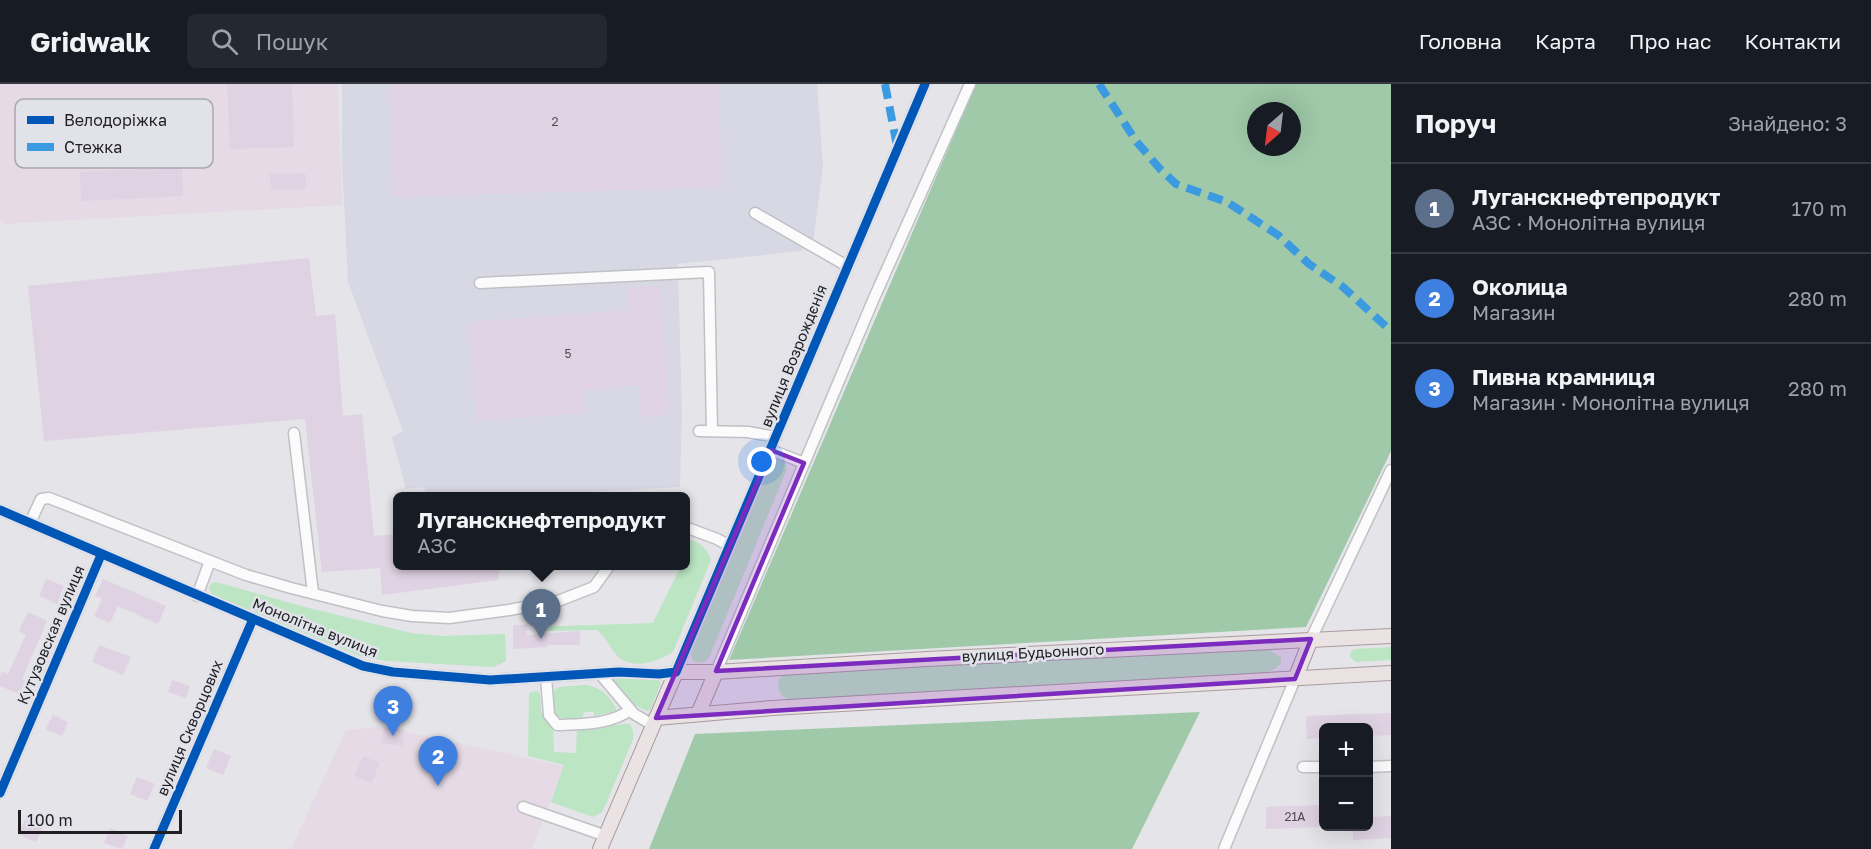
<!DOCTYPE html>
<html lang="uk">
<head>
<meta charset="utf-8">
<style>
  :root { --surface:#171b24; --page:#242831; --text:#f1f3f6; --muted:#9ea1a6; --line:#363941; --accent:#b45309 }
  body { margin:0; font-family:"Golos Text",sans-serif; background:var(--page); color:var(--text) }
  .controls { position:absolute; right:18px; bottom:18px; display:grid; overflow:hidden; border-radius:9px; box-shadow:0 6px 24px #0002 }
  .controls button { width:54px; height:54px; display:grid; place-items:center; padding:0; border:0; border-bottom:2px solid var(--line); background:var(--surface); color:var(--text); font:30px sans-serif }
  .compass { position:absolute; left:1247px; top:18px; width:54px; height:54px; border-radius:50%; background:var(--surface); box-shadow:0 6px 24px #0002; rotate:208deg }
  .scale { position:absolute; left:18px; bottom:15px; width:164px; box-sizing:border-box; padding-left:6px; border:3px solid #1f1f22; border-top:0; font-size:16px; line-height:21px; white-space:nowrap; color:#1f1f22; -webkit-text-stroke:4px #e2e2eb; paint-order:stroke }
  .you { position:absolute; left:762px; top:378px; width:21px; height:21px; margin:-15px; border:4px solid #fff; border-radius:50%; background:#1a73e8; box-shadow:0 0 0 9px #1a73e833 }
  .badge { display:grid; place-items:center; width:39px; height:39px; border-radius:50%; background:var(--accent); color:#fff; font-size:20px; font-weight:700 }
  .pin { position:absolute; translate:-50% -50px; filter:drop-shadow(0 2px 3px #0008) }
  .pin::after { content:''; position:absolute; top:32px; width:21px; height:18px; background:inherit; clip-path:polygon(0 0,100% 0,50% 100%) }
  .popup { position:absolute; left:393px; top:408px; width:297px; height:78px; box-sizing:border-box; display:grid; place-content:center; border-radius:9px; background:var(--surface); filter:drop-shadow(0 2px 4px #0005); font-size:20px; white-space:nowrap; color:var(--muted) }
  .popup b { font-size:22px; color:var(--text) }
  .popup::after { content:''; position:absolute; left:50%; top:100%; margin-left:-12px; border:12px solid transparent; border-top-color:var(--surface) }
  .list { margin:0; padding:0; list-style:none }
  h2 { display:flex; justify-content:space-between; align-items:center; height:78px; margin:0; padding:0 24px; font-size:26px }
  h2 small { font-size:20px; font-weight:400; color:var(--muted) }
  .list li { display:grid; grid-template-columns:39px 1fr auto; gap:18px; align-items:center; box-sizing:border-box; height:90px; padding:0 24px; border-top:2px solid var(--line) }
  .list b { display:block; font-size:22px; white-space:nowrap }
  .list p { margin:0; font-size:20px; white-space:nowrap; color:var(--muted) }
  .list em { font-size:20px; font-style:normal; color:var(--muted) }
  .icon { flex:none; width:33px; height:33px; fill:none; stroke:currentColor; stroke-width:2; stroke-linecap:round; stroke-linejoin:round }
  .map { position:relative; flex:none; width:1391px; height:765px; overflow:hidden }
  header { display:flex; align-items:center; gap:36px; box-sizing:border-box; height:84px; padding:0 30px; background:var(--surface); border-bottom:2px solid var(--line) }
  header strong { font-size:28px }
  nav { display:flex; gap:33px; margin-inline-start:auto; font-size:21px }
  .search { width:420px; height:54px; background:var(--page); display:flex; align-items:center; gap:15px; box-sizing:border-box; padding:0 21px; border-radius:9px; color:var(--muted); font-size:22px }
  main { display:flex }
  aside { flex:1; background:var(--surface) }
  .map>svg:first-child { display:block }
</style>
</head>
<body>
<header>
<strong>Gridwalk</strong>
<div class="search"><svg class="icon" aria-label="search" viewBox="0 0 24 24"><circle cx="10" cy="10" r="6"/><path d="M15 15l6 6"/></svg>Пошук</div>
<nav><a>Головна</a><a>Карта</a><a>Про нас</a><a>Контакти</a></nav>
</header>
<main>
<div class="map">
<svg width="1391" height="765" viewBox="0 0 1391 765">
  <rect width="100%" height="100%" fill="#e4e4e9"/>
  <g fill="#e5dae5">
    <polygon points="0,0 338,0 342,121 3,140 0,136"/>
    <polygon points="384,643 564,682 532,765 291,765 346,646"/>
  </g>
  <polygon fill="#d8d8e4" points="342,0 817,0 823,82 814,153 808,161 801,167 678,180 682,330 680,403 516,412 427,412 424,403 406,405 392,353 403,347 348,198 342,80"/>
  <g fill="#bbe5c3">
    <path d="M780,376L785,379L787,385L709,574C703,579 699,580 692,576L691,569L772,377Z"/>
    <path d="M685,455C698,456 707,463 711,476L673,568C657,578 629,588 615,569C607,559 608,556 597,546L536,547L535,543L653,539L681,482H685V474L688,468L685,466Z"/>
    <polygon points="216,498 301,522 411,549 443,552 505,550 506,577 493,583 387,577 362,573 212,510 209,504 211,500"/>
    <polygon points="1391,563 1391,576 1356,578 1350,573 1351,567 1356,565"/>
    <path d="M1261,564L1270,566L1281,574V579C1272,590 1260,590 1246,591L791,617C780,612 777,607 779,595L786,589Z"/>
    <polygon points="614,592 652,593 661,599 650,626 647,627 635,621 613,598"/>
    <path d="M586,601C602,604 608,611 616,624V627L594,632V628H584L582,634C567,635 554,639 553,620C553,615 552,611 554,606L559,603Z"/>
    <polygon points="537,607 540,610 541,628 553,647 554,668 576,669 577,647 624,640 630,640 633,647 633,655 605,722 601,729 593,733 551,718 564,681 528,672 529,610 531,608"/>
  </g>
  <g fill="#9fc9a8" fill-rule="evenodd">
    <path d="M976,0H1391V367L1306,543L729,576ZM1256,27H1292V63H1256Z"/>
    <polygon points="1200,628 1132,765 649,765 695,650"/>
  </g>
  <g fill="#dfd2e2">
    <polygon points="227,0 292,0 294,63 230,65"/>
    <polygon points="390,0 719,0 722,103 393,113"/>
    <polygon points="182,83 183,112 81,117 80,88"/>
    <polygon points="305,89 306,105 271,106 270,90"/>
    <polygon points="309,174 316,232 335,230 343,332 362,330 374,452 397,450 397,482 500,482 498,496 382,511 380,484 322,488 305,335 44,357 28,202"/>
    <polygon points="660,201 670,331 641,333 639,301 583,306 585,329 476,337 469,238 629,226 627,204"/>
    <polygon points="46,495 64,502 57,520 39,512"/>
    <polygon points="103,495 166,522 158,540 118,522 110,539 94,532 102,515 95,512"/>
    <polygon points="28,528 47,537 22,595 25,596 19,610 0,602 0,593 2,587 8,590 26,551 19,547"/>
    <polygon points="513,541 527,541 527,551 580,547 580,561 546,561 547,563 513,565"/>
    <polygon points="99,561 131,573 123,591 92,578"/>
    <polygon points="172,596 190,602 186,614 168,608"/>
    <polygon points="1391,629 1391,651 1368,652 1368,644 1323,644 1323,654 1307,655 1306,632"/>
    <polygon points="53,631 68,638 62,652 46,645"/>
    <polygon points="384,643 404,646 402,662 381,659"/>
    <polygon points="214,665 231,672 223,691 206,684"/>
    <polygon points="363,672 379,679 372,699 355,692"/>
    <polygon points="137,693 155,700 147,717 130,710"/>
    <polygon points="1323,721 1323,743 1266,745 1266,723"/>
    <polygon points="1391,732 1391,754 1353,756 1353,742 1368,742 1368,733"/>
    <polygon points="26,734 43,742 36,758 18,750"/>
    <polygon points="110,744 128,752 122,765 104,759"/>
  </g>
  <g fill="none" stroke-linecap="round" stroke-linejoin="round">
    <g stroke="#c0c1c5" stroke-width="13">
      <g id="minor">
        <polyline points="755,129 847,182"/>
        <polyline points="480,199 709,188 712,347"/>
        <polyline points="699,347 748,348 776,353"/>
        <polyline points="294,349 313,509"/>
        <polyline points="771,366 804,379"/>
        <polyline points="0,426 363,582 393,588 490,596 619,588 659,590 676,588 925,0"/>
        <polyline points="30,439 41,415 49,414 210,477"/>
        <polyline points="685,443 717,455 730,462"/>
        <polyline points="197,512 210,477 246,491 291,504 382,527 412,532 449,534 509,526 558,517 594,503 609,482"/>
        <polyline points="1311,555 1391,386"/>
        <polyline points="716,588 874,214 970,0"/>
        <polyline points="601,591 634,630 653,641"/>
        <path d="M546,593L549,631L557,641C581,640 610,641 630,626"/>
        <polyline points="1303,683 1324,683"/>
        <polyline points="1368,683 1391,682"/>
        <polyline points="0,709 101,471"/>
        <polyline points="523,723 606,752"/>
        <polyline points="154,765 253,535"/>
        <polyline points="1224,765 1295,595"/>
      </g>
    </g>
    <g stroke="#a99c9f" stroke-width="16">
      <g id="major">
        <polyline points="1295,595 1311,555"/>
        <polyline points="698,630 716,588"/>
        <polyline points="656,634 772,624 1391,589"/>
        <polyline points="600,765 676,588 716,588 927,575 1391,552"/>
      </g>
    </g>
    <use href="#minor" stroke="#fbfbfc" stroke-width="10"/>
    <use href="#major" stroke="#eae2e3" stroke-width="14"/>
    <g stroke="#3c9be0" stroke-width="8" stroke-dasharray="15 8" stroke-linecap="butt">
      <polyline points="885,0 897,62"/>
      <polyline points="1099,0 1136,57 1160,85 1176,100 1227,118 1278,151 1309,180 1343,203 1391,247"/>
    </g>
    <g stroke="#e2e2eb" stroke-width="13">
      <g id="cycleway">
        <polyline points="0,426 363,582 393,588 490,596 619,588 659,590 676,588 925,0"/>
        <polyline points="0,709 101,471"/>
        <polyline points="154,765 253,535"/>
      </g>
    </g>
    <use href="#cycleway" stroke="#0057b8" stroke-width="9"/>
  </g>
  <path fill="#7b2cbf" fill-opacity="0.2" stroke="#7b2cbf" stroke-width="4.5" stroke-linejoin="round" d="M771,366L804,379L716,587L1311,555L1295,595L656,634Z"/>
  <g text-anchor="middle" stroke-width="5" stroke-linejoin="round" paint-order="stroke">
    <g font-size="12" fill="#4f4c52">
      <text x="555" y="42">2</text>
      <text x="568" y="274">5</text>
      <text x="1295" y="737">21А</text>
    </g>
    <g font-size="15" fill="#1f1f22" stroke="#e2e2eb">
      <text transform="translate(794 272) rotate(-68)" y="5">вулиця Возрождєнія</text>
      <text transform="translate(315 544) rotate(22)" y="5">Монолітна вулиця</text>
      <text transform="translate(51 551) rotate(-67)" y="5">Кутузовская вулиця</text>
      <text transform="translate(1033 569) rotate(-3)" y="5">вулиця Будьонного</text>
      <text transform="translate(190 644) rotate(-67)" y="5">вулиця Скворцових</text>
    </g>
  </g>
  <rect x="15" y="15" width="198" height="69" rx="9" fill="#e2e2eb" stroke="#a8a8af" stroke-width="1.5"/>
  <rect x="27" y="32" width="27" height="8" fill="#0057b8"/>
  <rect x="27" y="59" width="27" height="8" fill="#3c9be0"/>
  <g font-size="16" fill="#1f1f22">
    <text x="64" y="42">Велодоріжка</text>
    <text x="64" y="69">Стежка</text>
  </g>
</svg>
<div class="controls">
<button>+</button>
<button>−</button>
</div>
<svg class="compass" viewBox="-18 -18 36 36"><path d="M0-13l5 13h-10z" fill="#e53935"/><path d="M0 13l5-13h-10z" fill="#9ea1a6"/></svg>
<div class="scale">100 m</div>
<div class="you"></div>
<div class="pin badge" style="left:541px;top:555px;background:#5c6f8a">1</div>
<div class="popup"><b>Луганскнефтепродукт</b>АЗС</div>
<div class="pin badge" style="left:438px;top:702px;background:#3f7fe0">2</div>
<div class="pin badge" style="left:393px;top:652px;background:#3f7fe0">3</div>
</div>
<aside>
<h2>Поруч<small>Знайдено: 3</small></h2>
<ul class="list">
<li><span class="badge" style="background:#5c6f8a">1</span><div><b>Луганскнефтепродукт</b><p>АЗС · Монолітна вулиця</p></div><em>170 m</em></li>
<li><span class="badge" style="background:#3f7fe0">2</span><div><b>Околица</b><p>Магазин</p></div><em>280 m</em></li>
<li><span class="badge" style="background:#3f7fe0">3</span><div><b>Пивна крамниця</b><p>Магазин · Монолітна вулиця</p></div><em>280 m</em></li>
</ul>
</aside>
</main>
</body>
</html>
